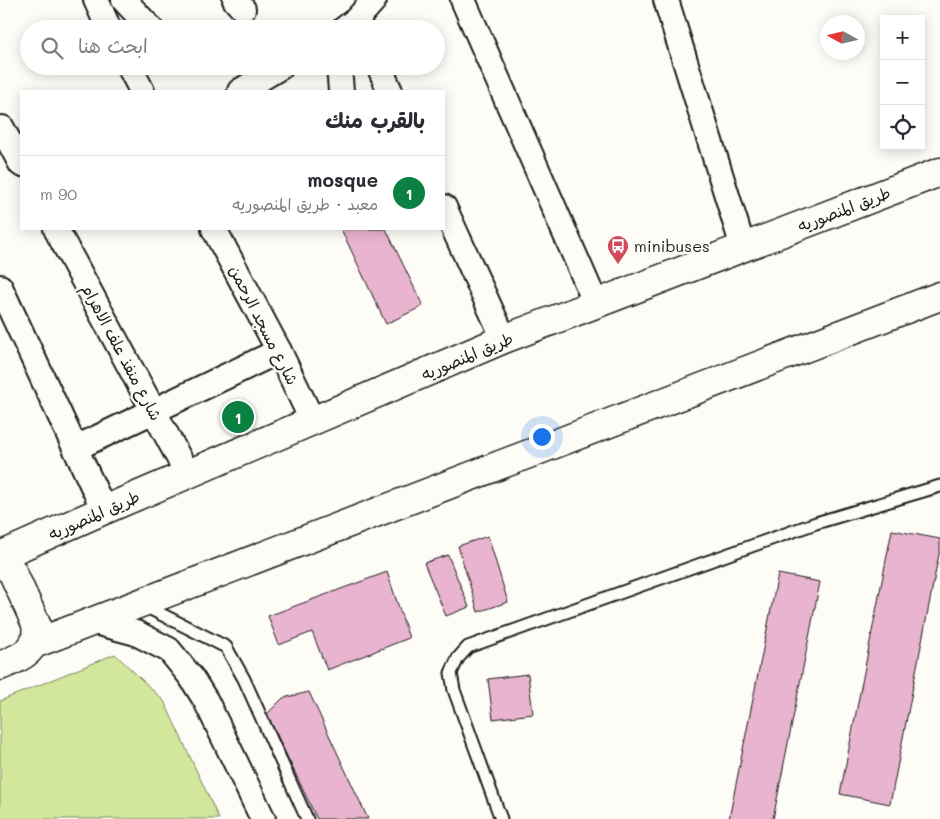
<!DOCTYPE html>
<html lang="ar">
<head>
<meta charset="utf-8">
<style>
  :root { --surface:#fff; --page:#f7f7f7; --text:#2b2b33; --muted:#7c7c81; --line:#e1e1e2; --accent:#0b8043 }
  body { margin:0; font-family:Mali,"Playpen Sans Arabic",sans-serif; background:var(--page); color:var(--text); direction:rtl }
  .controls { position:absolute; right:15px; top:15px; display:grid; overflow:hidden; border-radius:0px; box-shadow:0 2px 12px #0003 }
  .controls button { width:45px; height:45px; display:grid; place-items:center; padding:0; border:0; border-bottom:1px solid var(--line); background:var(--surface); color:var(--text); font:25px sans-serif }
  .compass { position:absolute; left:820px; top:15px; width:45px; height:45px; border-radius:50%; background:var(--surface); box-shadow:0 2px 12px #0003; rotate:278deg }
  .you { position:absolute; left:541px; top:436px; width:18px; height:18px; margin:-12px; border:4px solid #fff; border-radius:50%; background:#1a73e8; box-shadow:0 0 0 8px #1a73e833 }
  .badge { display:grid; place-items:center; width:32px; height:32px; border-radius:50%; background:var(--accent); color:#fff; font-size:16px; font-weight:700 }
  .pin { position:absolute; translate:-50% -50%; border:2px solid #fff; box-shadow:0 1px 5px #0006 }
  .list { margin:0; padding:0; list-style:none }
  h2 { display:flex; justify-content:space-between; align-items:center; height:65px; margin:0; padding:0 20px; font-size:21px }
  h2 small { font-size:16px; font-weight:400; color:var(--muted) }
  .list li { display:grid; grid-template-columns:32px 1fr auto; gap:15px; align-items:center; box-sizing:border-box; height:75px; padding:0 20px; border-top:1px solid var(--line) }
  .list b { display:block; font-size:19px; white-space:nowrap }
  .list p { margin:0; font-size:16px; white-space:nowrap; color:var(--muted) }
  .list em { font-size:16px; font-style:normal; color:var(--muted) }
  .icon { flex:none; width:28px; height:28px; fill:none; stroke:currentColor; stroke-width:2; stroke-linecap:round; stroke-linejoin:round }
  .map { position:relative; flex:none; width:940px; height:819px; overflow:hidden; direction:ltr }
  .search { position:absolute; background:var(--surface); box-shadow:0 2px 12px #0003; left:20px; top:20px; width:425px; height:55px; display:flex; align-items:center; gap:12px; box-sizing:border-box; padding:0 18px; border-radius:28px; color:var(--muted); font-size:19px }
  .panel { position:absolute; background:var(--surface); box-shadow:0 2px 12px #0003; left:20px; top:90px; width:425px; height:140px; border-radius:0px; direction:rtl }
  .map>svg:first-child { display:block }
</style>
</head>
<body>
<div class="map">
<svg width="940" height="819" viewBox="0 0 940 819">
  <rect width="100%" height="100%" fill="#fdfcf7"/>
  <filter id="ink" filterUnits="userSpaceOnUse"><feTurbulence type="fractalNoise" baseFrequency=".02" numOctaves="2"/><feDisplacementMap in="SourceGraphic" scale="10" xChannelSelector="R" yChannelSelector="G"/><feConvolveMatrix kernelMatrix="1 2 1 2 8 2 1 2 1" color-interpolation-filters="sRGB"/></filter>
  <g filter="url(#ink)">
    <polygon fill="#d3e79c" stroke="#78825c" points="115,654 164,701 219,819 0,819 0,701"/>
    <g fill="#e9b4cf" stroke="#1c1c1c">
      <polygon points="341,229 386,229 423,306 386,324"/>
      <polygon points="892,530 940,539 940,549 890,804 840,794"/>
      <polygon points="488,536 508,602 478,612 458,546"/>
      <polygon points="448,555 469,607 446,616 424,563"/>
      <polygon points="387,572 409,638 327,670 312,632 279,645 268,616"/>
      <polygon points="778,574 820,582 773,819 729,819"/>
      <polygon points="528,674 533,714 493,719 488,679"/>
      <polygon points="309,692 368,819 317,819 267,714 283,698"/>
    </g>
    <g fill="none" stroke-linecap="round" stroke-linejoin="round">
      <g stroke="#1c1c1c" stroke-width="15">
        <g id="service">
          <polyline points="143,605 226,647 244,679 307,819"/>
          <polyline points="501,819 454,690 451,673 458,658 468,647 816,523 940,486"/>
        </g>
      </g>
      <g stroke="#1c1c1c" stroke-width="28">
        <g id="minor">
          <polyline points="96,0 109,29"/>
          <polyline points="124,0 151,29"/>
          <polyline points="235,0 243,9"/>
          <polyline points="463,0 596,304"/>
          <polyline points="666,0 743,247"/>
          <polyline points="344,29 357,19 374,0"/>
          <polyline points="129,66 142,91"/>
          <polyline points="339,66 341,91"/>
          <polyline points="379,66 390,91"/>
          <polyline points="240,91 282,66"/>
          <polyline points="2,128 21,164"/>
          <polyline points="444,207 504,339"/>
          <polyline points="56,229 188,475"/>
          <polyline points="214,229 279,351 313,422"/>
          <polyline points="0,287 104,510"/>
          <polyline points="76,448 279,351"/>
          <polyline points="91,621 136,633 169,650 191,677 206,701 263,819"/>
        </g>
      </g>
      <g stroke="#1c1c1c" stroke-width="31">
        <g id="secondary">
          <polyline points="0,556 104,510 504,339 940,172"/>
          <path d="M0,563L12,571L36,624C40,651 21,657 0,666"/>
          <polyline points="34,644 940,296"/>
        </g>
      </g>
      <use href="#service" stroke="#fdfcf7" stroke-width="11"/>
      <use href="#minor" stroke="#fdfcf7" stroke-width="24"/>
      <use href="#secondary" stroke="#fdfcf7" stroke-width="28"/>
    </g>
  </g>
  <defs>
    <g id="bus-pin" transform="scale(1.125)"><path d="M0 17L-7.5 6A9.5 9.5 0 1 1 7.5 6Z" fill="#d1495b" stroke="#fdfcf7"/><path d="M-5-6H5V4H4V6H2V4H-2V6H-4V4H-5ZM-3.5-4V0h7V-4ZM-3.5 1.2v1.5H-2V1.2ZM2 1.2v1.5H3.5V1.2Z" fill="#fff"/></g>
  </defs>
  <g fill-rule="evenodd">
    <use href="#bus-pin" x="618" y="246"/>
  </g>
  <g text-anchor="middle" stroke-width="4.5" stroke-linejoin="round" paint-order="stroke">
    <g font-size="16" fill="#1c1c1c" stroke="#fdfcf7">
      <text transform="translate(844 209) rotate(-21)" y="6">طريق المنصوريه</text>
      <text transform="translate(264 325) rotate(63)" y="6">شارع مسجد الرحمن</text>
      <text transform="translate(122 352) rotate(62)" y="6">شارع منفذ علف الاهرام</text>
      <text transform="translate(467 356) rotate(-23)" y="6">طريق المنصوريه</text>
      <text transform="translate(94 515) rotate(-24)" y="6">طريق المنصوريه</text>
    </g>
    <g font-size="16" fill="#1c1c1c" stroke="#fdfcf7" text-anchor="start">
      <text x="634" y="252">minibuses</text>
    </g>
  </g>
</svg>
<div class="controls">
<button>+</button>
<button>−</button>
<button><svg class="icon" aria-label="locate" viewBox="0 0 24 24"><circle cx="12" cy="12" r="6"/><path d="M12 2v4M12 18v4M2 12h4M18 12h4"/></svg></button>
</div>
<svg class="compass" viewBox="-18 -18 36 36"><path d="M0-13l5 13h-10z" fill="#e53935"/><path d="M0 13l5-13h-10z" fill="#7c7c81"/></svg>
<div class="you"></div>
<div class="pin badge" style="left:238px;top:417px">1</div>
<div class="search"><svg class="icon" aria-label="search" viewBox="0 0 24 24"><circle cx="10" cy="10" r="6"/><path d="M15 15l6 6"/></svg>ابحث هنا</div>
<section class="panel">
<h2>بالقرب منك<small></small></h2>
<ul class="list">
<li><span class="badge">1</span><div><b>mosque</b><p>معبد · طريق المنصوريه</p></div><em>90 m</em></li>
</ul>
</section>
</div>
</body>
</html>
